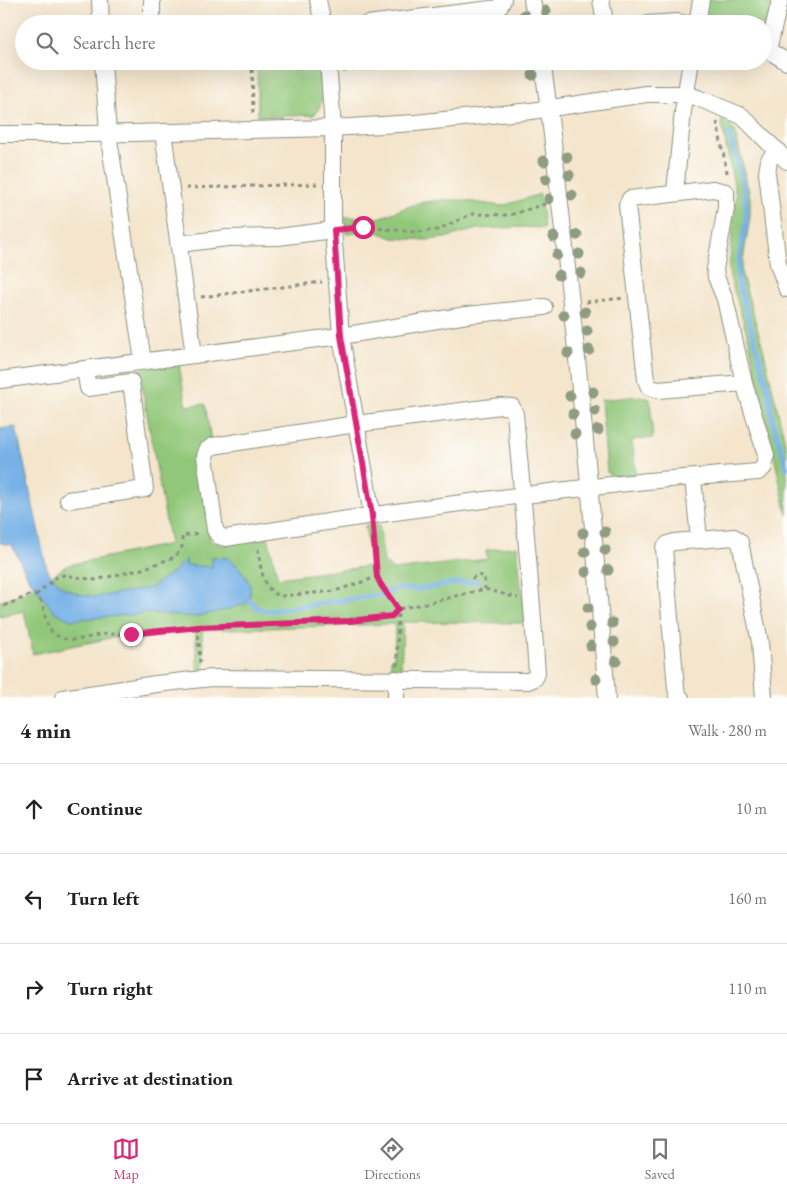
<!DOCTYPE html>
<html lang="en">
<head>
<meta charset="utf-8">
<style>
  :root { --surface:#fff; --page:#f2f2f2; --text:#222; --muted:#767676; --line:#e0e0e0; --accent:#db2777 }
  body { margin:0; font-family:"EB Garamond",serif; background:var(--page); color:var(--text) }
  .stop { position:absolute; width:15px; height:15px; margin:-11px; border:4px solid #db2777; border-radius:50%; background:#fff }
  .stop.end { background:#db2777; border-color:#fff; box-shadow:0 1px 5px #0008 }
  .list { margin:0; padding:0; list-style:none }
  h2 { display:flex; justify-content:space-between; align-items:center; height:65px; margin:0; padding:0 20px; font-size:21px }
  h2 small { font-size:16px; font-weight:400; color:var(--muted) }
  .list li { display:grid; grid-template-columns:32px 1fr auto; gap:15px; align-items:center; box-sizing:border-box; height:90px; padding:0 20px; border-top:1px solid var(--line) }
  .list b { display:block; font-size:19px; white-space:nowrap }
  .list em { font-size:16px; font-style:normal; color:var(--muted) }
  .icon { flex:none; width:28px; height:28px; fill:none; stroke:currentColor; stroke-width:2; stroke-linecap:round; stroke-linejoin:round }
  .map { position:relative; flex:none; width:787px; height:698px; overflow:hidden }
  .search { position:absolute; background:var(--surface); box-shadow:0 5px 20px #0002; left:15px; right:15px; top:15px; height:55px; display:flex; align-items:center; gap:12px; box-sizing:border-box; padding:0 18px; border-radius:28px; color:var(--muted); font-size:19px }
  .sheet { height:425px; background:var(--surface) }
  nav { display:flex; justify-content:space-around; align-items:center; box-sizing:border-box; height:70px; border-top:1px solid var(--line); background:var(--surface); font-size:14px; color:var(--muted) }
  nav a { display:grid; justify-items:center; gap:2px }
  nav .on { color:var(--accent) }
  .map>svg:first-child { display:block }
</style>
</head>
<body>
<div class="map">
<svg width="787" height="698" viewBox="0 0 787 698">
  <rect width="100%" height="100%" fill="#fdfcf7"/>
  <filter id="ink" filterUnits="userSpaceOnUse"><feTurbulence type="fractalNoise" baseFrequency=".02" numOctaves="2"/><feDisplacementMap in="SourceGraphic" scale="10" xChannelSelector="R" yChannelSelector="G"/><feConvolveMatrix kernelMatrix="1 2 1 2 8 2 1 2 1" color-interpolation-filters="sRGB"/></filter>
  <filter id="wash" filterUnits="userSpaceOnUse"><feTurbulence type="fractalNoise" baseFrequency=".0096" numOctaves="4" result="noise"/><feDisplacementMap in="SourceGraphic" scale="20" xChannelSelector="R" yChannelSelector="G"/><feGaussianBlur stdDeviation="1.12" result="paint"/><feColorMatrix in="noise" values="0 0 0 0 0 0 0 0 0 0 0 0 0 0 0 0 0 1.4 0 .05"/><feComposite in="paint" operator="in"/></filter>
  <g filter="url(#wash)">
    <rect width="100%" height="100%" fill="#f4e5cc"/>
    <g fill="#91c779" stroke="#588256">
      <path d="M702,0H779L763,39V24H714C702,18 703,12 702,0Z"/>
      <path d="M257,61H319C321,80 328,100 314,115L258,117Z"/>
      <polygon points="721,120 728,123 735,131 750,197 750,217 741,272 763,348 787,450 787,515 748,337 730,277 729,268 736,196"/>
      <polygon points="540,194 544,228 523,227 477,229 445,238 426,240 392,238 378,232 346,234 345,217 379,218 418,203 442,200 459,200 502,206"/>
      <polygon points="179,364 186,406 205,404 211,440 200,451 210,541 221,545 268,537 278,578 371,566 365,525 379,524 384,562 393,570 487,559 486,550 517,546 525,623 403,622 401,673 391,673 391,659 394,659 395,624 202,630 205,675 198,675 195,631 111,638 33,654 24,611 0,616 0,601 30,590 68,565 170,544 139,369"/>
      <polygon points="641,396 650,399 653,438 632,440 636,474 612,476 607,472 601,400"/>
    </g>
    <polygon fill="#76b1e7" stroke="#4a778e" points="16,427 47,570 62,587 79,594 96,597 150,588 174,571 186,559 186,565 212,567 212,557 228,558 239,567 250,584 250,595 247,603 226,610 194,617 151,613 70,620 54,612 29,579 12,545 0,543 0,429"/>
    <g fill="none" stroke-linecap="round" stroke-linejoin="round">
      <g stroke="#76b1e7" stroke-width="5">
        <path d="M729,133C736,161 748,191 746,220C744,240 736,261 738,281L769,392L772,419L787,468"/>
        <polyline points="248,599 256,607 266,611 380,595 398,589 421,589 449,584 478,581"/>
      </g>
    </g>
  </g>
  <g filter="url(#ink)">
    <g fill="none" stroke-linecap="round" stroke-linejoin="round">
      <g stroke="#8a9180" stroke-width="18">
        <g id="minor">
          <polyline points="100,0 101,24"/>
          <polyline points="152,0 152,24"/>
          <polyline points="318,0 323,24"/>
          <polyline points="532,0 536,24"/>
          <polyline points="601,0 605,22 607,24"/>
          <polyline points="367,24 499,8 503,0"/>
          <polyline points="647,24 677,22 687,24"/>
          <polyline points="697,24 701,0"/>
          <polyline points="763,47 787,62"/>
          <polyline points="768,50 780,0"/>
          <polyline points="103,61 108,133 143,361"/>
          <polyline points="328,61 333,128 333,230 341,336 372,515"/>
          <path d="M542,61C553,132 560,204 568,276C584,416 596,557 607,698"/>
          <polyline points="163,132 194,355"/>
          <polyline points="0,134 92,134 333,128 415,123 531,111 646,94 686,94 698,98 742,116 787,161"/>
          <polyline points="777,150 769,160 767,173 778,264 787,289"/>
          <polyline points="675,192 683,111 691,61"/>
          <polyline points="179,244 227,238 278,237 333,230"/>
          <polyline points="0,380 341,336 467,315 544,307"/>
          <polyline points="693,478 699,539"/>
          <polyline points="68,500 145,489 131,382 88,388 85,369"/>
          <path d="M63,698L156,684L212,678L528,681L535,678L537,673C531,587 523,500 515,414L512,407L501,406L356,424L213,446L207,450L205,456L215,530L219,536L226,538C354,517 482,499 611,485C660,479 709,476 758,472L764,467L766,455L744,383L725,299L716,277L715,269L726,208V192L713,189L630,199L627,205L646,380L649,387L658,390L744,383"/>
          <polyline points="396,698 396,679"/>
          <polyline points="681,698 678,696 676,688 664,548 668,544 674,542 734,537 740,542 760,642 764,698"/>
        </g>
      </g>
      <g stroke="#8a9180" stroke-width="3" stroke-dasharray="4 4" stroke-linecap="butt">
        <polyline points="252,61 253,116"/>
        <polyline points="343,71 462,61"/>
        <polyline points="717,122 728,177"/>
        <polyline points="186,188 317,184"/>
        <polyline points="347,229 363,227 417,232 437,230 472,214 510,215 545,204"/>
        <polyline points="201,297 322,282"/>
        <polyline points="586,302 624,298"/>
        <path d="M258,549C260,565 263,594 282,596L335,591L377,577L373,529"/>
        <polyline points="377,577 398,609 428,603 485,589 518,598"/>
        <polyline points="472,579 476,575 484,576 485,589"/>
        <polyline points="36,595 57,577 64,575 95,580 142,569 175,557 182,547 182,536 200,533"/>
        <path d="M4,606L30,595H36C50,607 38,629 62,638C79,644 94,633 111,634C140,634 168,629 198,627C262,622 327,624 392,616L398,609"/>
        <polyline points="198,627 200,664"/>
        <polyline points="397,666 398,609"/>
      </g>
      <use href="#minor" stroke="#fff" stroke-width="16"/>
    </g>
    <g fill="#8f9c82">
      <circle cx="546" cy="11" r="5.5"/>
      <circle cx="524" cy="15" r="5.5"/>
      <circle cx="533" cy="75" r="5.5"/>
      <circle cx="567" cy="157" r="5.5"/>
      <circle cx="544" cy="161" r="5.5"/>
      <circle cx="569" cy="175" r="5.5"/>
      <circle cx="546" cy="179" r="5.5"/>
      <circle cx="572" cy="195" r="5.5"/>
      <circle cx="549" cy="199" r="5.5"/>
      <circle cx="577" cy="235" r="5.5"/>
      <circle cx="554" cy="237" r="5.5"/>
      <circle cx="579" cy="254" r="5.5"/>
      <circle cx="557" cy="255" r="5.5"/>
      <circle cx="581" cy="273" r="5.5"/>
      <circle cx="559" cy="275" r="5.5"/>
      <circle cx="585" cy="312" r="5.5"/>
      <circle cx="564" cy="315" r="5.5"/>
      <circle cx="587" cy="331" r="5.5"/>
      <circle cx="589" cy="350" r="5.5"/>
      <circle cx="568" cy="353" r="5.5"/>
      <circle cx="593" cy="392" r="5.5"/>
      <circle cx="570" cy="396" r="5.5"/>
      <circle cx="595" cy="411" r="5.5"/>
      <circle cx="573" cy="414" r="5.5"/>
      <circle cx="598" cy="430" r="5.5"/>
      <circle cx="575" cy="434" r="5.5"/>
      <circle cx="605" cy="532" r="5.5"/>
      <circle cx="583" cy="533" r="5.5"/>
      <circle cx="605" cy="550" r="5.5"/>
      <circle cx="585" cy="552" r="5.5"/>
      <circle cx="608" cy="570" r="5.5"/>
      <circle cx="586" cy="572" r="5.5"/>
      <circle cx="588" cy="608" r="5.5"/>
      <circle cx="612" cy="623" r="5.5"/>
      <circle cx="590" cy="627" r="5.5"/>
      <circle cx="614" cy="642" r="5.5"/>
      <circle cx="591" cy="646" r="5.5"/>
      <circle cx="616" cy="661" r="5.5"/>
      <circle cx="596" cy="679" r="5.5"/>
    </g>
  </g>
  <g fill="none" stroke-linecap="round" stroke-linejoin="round" filter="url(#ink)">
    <polyline stroke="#db2777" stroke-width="6" points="131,634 198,627 350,621 392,616 398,609 381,585 377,577 372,515 341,336 334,230 363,227"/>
  </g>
</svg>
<div class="stop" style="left:363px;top:227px"></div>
<div class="stop end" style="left:131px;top:634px"></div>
<div class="search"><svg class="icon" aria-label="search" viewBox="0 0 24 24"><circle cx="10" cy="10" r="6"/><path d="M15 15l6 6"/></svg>Search here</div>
</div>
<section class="sheet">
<h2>4 min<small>Walk · 280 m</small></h2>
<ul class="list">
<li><svg class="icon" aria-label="ahead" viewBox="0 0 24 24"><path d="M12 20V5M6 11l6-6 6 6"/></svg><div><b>Continue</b></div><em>10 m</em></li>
<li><svg class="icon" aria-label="left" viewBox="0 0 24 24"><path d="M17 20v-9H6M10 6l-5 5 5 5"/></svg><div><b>Turn left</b></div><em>160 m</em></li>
<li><svg class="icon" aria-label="right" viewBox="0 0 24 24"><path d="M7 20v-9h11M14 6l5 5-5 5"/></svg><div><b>Turn right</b></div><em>110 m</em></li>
<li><svg class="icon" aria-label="arrive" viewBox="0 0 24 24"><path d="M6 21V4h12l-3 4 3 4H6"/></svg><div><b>Arrive at destination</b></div></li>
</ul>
</section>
<nav>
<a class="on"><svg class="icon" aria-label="map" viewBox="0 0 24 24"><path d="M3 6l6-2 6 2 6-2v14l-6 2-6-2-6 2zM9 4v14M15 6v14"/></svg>Map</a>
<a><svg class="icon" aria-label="directions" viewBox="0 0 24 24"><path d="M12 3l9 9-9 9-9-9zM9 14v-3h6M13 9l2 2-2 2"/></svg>Directions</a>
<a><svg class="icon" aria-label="saved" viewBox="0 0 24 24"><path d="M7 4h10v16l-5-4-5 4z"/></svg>Saved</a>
</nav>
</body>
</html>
